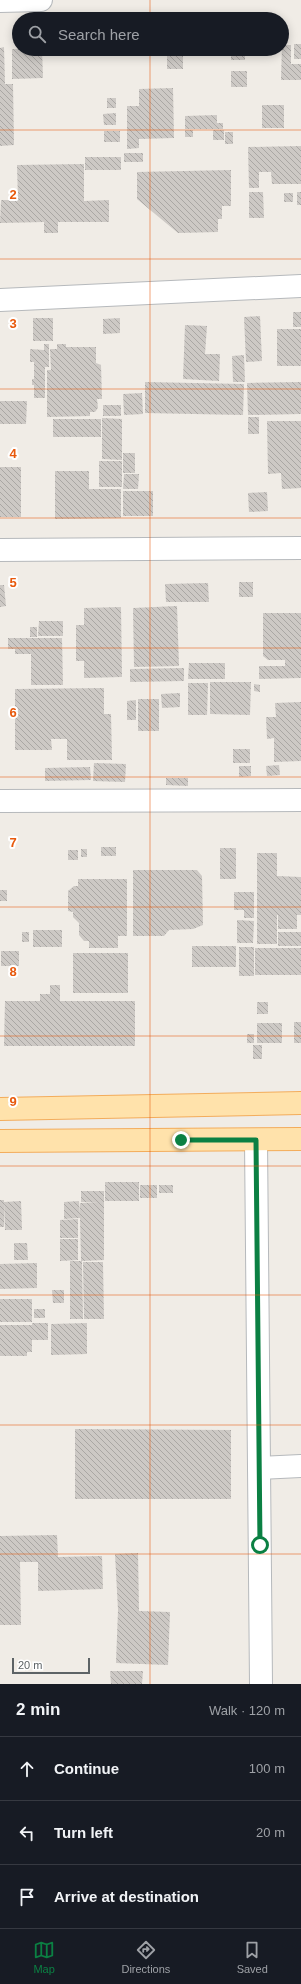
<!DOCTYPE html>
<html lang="en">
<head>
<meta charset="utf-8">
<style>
  :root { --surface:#171b24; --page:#242831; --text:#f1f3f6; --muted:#9ea1a6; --line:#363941; --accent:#0b8043 }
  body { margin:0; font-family:Arial,sans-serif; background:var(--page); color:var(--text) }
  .scale { position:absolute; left:12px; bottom:10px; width:78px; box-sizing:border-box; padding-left:4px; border:2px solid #5d6366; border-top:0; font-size:11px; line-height:14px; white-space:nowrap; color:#5d6366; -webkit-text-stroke:3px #fff; paint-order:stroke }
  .stop { position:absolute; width:12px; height:12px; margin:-9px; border:3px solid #0b8043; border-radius:50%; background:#fff }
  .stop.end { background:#0b8043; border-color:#fff; box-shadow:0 1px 4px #0008 }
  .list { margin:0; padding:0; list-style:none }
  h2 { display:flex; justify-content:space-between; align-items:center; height:52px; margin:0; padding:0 16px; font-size:17px }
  h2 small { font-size:13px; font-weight:400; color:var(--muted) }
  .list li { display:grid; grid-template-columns:26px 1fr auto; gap:12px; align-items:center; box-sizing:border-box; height:64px; padding:0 16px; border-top:1px solid var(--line) }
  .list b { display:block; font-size:15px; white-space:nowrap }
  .list em { font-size:13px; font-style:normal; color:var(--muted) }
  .icon { flex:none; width:22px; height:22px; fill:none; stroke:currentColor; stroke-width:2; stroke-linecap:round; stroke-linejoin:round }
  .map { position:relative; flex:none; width:301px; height:1684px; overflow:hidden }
  .search { position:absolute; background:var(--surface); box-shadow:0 2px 10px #0003; left:12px; right:12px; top:12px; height:44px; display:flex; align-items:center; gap:10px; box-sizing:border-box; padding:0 14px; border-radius:22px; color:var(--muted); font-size:15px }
  .sheet { height:244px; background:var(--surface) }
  nav { display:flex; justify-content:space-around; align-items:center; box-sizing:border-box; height:56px; border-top:1px solid var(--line); background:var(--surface); font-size:11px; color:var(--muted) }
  nav a { display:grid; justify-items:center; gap:2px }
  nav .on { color:var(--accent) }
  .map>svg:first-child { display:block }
</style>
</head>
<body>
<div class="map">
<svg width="301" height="1684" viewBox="0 0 301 1684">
  <defs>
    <pattern id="building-back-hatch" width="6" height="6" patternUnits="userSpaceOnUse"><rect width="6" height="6" fill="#cdc9c5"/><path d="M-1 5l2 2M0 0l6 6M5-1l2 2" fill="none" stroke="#aaa7a4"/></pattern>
  </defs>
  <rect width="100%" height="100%" fill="#f0ece6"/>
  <g fill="url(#building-back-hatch)">
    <rect x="294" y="44" width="7" height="15"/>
    <polygon points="282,45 291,45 291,64 301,64 301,80 281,80"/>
    <polygon points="4,47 5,84 13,84 14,145 0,146 0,48"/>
    <polygon points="12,49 42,49 43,78 12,79"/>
    <rect x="231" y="49" width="14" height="11"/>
    <rect x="167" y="52" width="16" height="17"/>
    <rect x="231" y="71" width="16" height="16"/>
    <polygon points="173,88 174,138 139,139 139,148 127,149 127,106 139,106 139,89"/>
    <rect x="107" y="98" width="9" height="10"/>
    <rect x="262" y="105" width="22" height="23"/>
    <polygon points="116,113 116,125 104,125 103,114"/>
    <polygon points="217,115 217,123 223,123 223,129 185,129 185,116"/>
    <rect x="185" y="130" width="8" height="7"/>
    <rect x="213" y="130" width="11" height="10"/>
    <rect x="104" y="131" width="16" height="11"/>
    <rect x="225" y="132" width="8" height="12"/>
    <polygon points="301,146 301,184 272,184 271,172 259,172 259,188 249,188 248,147"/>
    <rect x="124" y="153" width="19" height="9"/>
    <rect x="85" y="157" width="36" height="13"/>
    <polygon points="84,164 84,201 109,200 109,222 58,222 58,233 44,233 44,222 0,223 1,200 18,200 17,165"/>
    <polygon points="231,170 231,206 222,206 222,219 218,219 218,232 178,233 137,199 137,172"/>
    <polygon points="249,192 263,192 264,218 249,218"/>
    <rect x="297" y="192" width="4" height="13"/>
    <rect x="284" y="193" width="9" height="9"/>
    <rect x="293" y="312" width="8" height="15"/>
    <polygon points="260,316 262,361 246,362 244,317"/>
    <rect x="33" y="318" width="20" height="23"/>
    <polygon points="120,318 120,333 103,334 103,319"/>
    <polygon points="185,325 207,326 205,354 220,354 219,381 183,379"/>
    <rect x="277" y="329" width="24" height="37"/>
    <polygon points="44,344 49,344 49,367 45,367 45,398 34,398 34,385 32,385 32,379 34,379 34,362 30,362 30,349 44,350"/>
    <polygon points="57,344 66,344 66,347 96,347 96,363 101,365 102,399 97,399 98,408 95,412 90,412 90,416 47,417 47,370 51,370 50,349 57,349"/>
    <polygon points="244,355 245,382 233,382 232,356"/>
    <polygon points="145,382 244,384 243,415 145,413"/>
    <polygon points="301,382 301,414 248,415 247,383"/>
    <polygon points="142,393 143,414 124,415 123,394"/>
    <polygon points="0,401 27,401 26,424 0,424"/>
    <rect x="103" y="405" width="18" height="11"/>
    <rect x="248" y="417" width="11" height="17"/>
    <polygon points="102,418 122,419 122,460 102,459"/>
    <rect x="53" y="419" width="48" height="18"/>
    <polygon points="267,421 301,421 301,488 282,489 281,473 268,474"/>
    <rect x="123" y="453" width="12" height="20"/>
    <rect x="99" y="461" width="23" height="26"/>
    <rect x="0" y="467" width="21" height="50"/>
    <polygon points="55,471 89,471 89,489 121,489 121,518 55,519"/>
    <polygon points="124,474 139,474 138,489 123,489"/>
    <rect x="123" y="491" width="30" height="25"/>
    <polygon points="267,492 268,511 249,512 248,493"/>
    <rect x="239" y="582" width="14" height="15"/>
    <polygon points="208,583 209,602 166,602 165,584"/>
    <polygon points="0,585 4,585 6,606 0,607"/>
    <polygon points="177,606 179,666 134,667 133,608"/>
    <polygon points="121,607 122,677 84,678 84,661 76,661 76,625 84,625 84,608"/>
    <polygon points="263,613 301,613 301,678 259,679 259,666 285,666 285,660 268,660 263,656"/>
    <polygon points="39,621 63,621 63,636 38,636"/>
    <rect x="30" y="627" width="7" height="10"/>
    <polygon points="8,638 62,638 63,685 31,685 31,654 15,654 15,649 8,649"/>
    <polygon points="189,663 225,663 225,679 188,679"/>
    <polygon points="184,668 184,681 130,682 130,669"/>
    <polygon points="210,682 251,682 250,715 210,714"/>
    <polygon points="188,683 208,683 207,715 188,715"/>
    <polygon points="254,684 260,685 260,692 254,691"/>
    <polygon points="104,688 104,714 111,714 112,760 67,760 67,739 51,739 52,750 15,750 15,689"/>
    <polygon points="180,693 180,707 162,708 161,694"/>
    <rect x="138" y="699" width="21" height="32"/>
    <polygon points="136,700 136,720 127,720 127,701"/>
    <polygon points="301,702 301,761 274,762 274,738 267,739 266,717 276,717 275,703"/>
    <rect x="233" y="749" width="17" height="14"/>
    <polygon points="94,763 126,764 125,782 93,781"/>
    <polygon points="279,765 280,775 267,776 266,766"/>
    <polygon points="239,766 251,766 251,776 239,777"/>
    <polygon points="90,767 91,780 45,781 45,768"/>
    <polygon points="166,778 188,778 188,786 166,785"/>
    <rect x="101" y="847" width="15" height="9"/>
    <rect x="220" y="848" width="16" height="31"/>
    <rect x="81" y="849" width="6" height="8"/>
    <rect x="68" y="850" width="10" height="10"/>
    <polygon points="257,853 277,853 277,876 301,877 301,915 297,915 297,929 278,929 278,915 277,915 277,944 257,944"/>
    <polygon points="133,870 197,870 202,876 203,925 193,929 169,930 164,936 133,936"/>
    <polygon points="78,879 127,879 127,936 118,936 118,948 89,948 89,941 84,941 79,935 79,923 73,917 73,912 68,911 68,891 74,886 78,886"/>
    <rect x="0" y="890" width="7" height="11"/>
    <polygon points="234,892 254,892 254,918 244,918 244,910 234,910"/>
    <polygon points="237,920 254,921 253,943 237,943"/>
    <rect x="33" y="930" width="29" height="17"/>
    <rect x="22" y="932" width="7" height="10"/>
    <rect x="278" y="932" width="23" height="14"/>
    <rect x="192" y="946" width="44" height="21"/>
    <rect x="239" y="947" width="15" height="29"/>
    <rect x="255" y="948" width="46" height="27"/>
    <rect x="1" y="951" width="18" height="15"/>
    <rect x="73" y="953" width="55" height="40"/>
    <polygon points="50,985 60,985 60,1001 135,1001 135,1046 4,1046 5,1001 40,1001 40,994 50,994"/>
    <rect x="257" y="1002" width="11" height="12"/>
    <rect x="294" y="1022" width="7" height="21"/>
    <rect x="257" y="1023" width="25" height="20"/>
    <rect x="247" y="1034" width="7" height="9"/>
    <rect x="253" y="1045" width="9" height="14"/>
    <rect x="105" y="1182" width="34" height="19"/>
    <rect x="140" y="1185" width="17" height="13"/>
    <rect x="159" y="1185" width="14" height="8"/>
    <polygon points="81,1191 104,1191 104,1260 82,1261 83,1319 70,1319 70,1261 81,1261 80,1218 64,1219 64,1202 79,1201 80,1214 80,1203 98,1203 81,1202"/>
    <rect x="0" y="1200" width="4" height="27"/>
    <polygon points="21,1201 22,1230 5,1230 4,1202"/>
    <polygon points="78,1219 78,1238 60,1238 60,1220"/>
    <polygon points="60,1239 78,1239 78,1260 60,1261"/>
    <polygon points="14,1243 27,1243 28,1260 14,1260"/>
    <polygon points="83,1262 103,1262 104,1319 84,1319"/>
    <polygon points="37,1263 37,1288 0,1289 0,1264"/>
    <polygon points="52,1290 64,1290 64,1303 53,1303"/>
    <rect x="0" y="1299" width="32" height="23"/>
    <rect x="34" y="1309" width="11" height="9"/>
    <polygon points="32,1323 48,1323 48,1340 32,1340 32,1352 27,1352 27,1356 0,1356 0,1325 32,1325"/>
    <polygon points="87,1323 87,1354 51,1355 51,1324"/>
    <polygon points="75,1429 231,1430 231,1499 75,1499"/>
    <polygon points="57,1535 58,1557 102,1556 103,1589 38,1591 38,1562 20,1562 21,1625 0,1625 0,1536"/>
    <polygon points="138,1553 139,1611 170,1612 168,1665 116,1663 118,1610 115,1554"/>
    <polygon points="110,1671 143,1671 142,1684 111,1684"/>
  </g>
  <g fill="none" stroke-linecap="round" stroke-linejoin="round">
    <g stroke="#b6b9bc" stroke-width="24">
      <g id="street">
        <polyline points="0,1 41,0"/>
        <polyline points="0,300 301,286"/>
        <polyline points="0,550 301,548"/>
        <polyline points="0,801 301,800"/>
        <polyline points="256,1140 261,1684"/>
        <polyline points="259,1468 301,1466"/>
      </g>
    </g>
    <g stroke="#f3ac5b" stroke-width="24">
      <g id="primary">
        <polyline points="0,1109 301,1103"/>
        <polyline points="0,1141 301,1139"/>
      </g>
    </g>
    <use href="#street" stroke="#fff" stroke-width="22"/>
    <use href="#primary" stroke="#ffe2ab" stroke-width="22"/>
  </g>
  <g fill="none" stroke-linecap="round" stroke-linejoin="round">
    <polyline stroke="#0b8043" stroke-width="5" points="181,1140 256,1140 260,1545"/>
  </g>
  <path fill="none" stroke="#e8590c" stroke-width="1" stroke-opacity="0.55" d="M150,0V19M150,49V1684M0,130H301M0,259H301M0,389H301M0,518H301M0,648H301M0,777H301M0,907H301M0,1036H301M0,1166H301M0,1295H301M0,1425H301M0,1554H301"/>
  <g font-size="13" text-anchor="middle" font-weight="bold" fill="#e8590c" stroke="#fff" stroke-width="4" stroke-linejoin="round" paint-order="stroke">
    <text x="13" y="199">2</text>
    <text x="13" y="328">3</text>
    <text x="13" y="458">4</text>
    <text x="13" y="587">5</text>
    <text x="13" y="717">6</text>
    <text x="13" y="847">7</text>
    <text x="13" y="976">8</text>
    <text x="13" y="1106">9</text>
  </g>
</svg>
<div class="scale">20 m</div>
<div class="stop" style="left:260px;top:1545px"></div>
<div class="stop end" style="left:181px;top:1140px"></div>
<div class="search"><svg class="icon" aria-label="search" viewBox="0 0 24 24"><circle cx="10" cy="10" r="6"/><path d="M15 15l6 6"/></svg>Search here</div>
</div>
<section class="sheet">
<h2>2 min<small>Walk · 120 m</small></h2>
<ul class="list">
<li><svg class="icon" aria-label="ahead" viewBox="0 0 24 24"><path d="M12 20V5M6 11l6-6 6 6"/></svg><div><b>Continue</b></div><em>100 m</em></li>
<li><svg class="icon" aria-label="left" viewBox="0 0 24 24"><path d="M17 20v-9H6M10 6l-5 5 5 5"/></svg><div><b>Turn left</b></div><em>20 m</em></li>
<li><svg class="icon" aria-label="arrive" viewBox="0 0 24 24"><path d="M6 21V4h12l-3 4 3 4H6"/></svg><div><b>Arrive at destination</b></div></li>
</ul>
</section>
<nav>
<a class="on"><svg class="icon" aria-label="map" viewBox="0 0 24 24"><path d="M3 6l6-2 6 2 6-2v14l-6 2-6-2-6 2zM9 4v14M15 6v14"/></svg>Map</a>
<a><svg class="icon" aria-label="directions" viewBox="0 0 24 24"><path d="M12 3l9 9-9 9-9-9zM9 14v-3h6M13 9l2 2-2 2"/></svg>Directions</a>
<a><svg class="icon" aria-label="saved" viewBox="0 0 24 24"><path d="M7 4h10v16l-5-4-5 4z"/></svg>Saved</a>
</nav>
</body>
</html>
